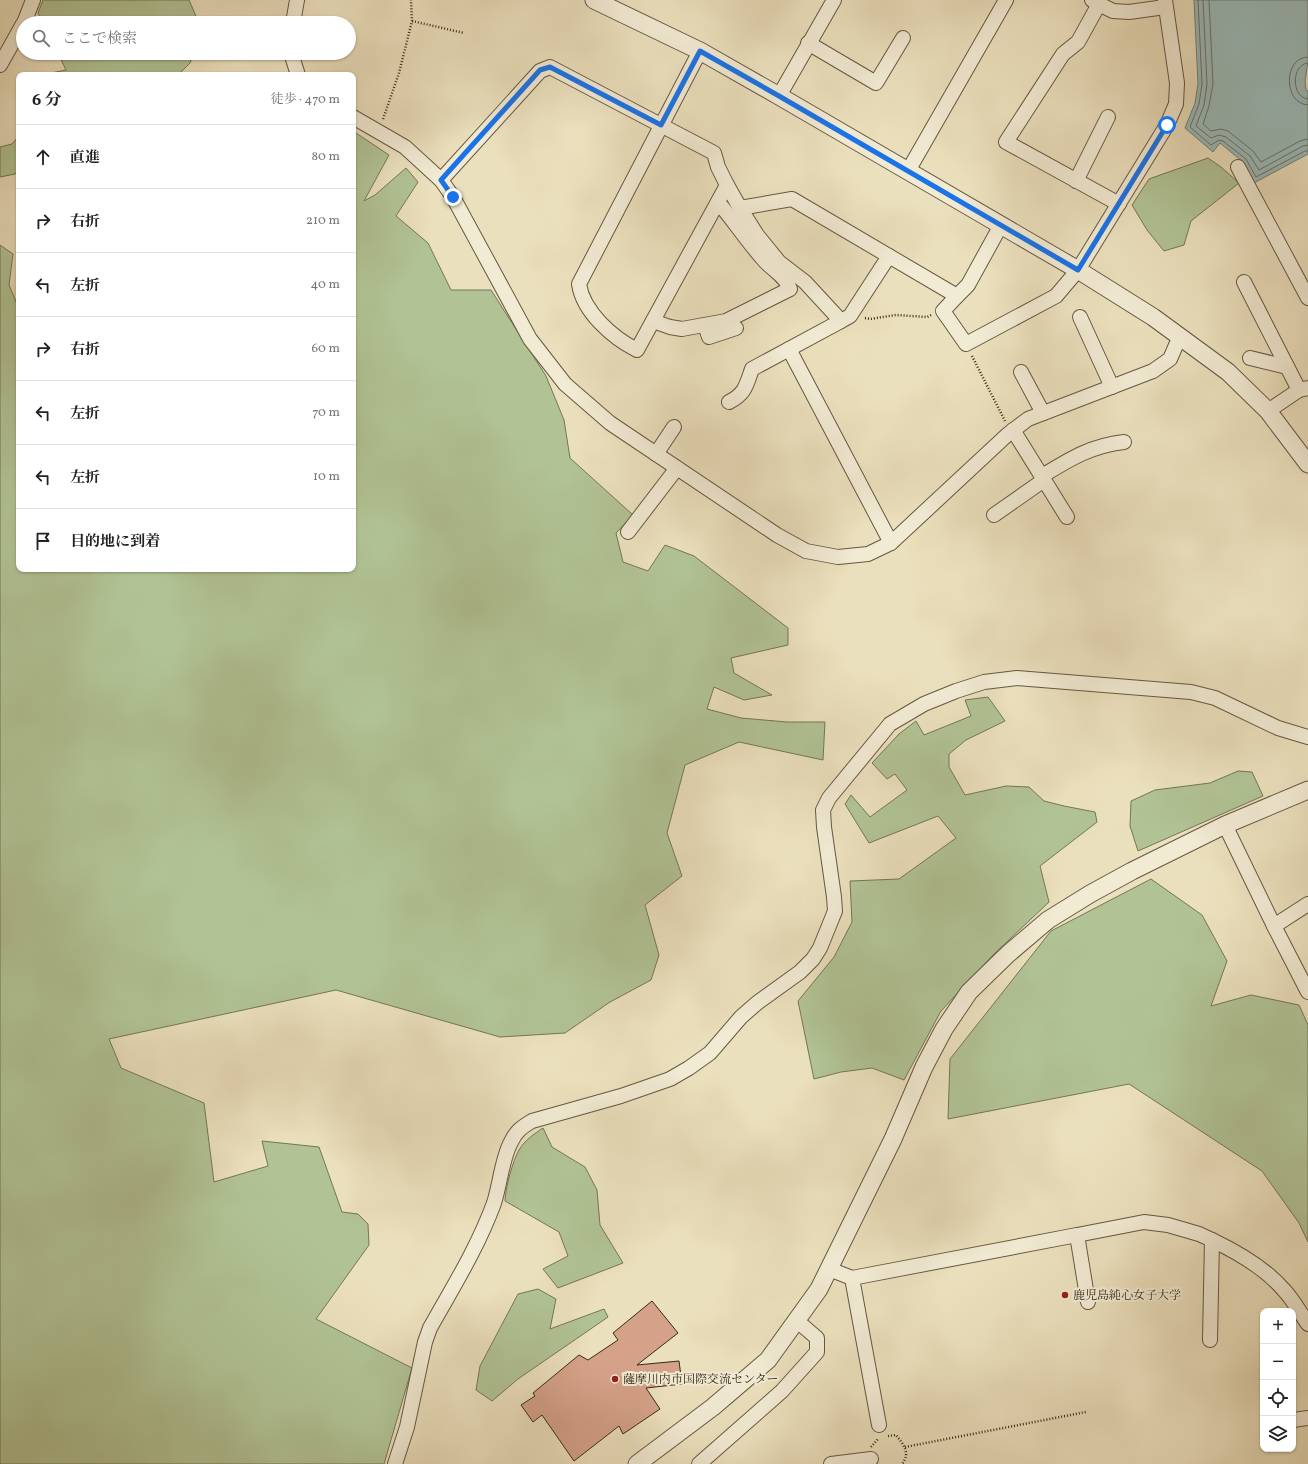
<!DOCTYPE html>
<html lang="ja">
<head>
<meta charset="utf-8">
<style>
  :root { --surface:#fff; --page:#f2f2f2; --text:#222; --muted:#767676; --line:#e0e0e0 }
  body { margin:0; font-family:Vollkorn,"Noto Serif JP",serif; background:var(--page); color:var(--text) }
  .controls { position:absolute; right:12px; bottom:12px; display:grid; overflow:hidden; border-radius:8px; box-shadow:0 1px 3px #0004 }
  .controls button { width:36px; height:36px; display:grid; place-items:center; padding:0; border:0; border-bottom:1px solid var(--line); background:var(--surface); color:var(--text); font:20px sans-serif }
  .stop { position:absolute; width:12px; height:12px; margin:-9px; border:3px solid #1a73e8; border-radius:50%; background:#fff }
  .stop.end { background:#1a73e8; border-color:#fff; box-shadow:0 1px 4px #0008 }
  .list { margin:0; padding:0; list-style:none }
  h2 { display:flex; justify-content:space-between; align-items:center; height:52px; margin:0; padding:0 16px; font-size:17px }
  h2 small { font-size:13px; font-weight:400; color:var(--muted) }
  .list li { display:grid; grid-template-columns:26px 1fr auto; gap:12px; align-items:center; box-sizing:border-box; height:64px; padding:0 16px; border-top:1px solid var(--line) }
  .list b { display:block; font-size:15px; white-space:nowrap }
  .list em { font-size:13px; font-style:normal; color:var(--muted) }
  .icon { flex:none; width:22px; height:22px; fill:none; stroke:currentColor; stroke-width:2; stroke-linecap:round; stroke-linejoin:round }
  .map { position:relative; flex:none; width:1308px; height:1464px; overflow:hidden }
  .search { position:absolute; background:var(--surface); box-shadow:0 1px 3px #0004; left:16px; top:16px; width:340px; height:44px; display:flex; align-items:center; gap:10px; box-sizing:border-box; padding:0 14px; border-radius:22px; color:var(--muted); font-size:15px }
  .panel { position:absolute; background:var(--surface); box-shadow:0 1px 3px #0004; left:16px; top:72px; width:340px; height:500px; border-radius:8px }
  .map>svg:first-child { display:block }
</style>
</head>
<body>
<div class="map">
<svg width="1308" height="1464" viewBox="0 0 1308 1464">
  <rect width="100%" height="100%" fill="#ebe0bd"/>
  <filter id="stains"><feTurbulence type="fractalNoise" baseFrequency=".005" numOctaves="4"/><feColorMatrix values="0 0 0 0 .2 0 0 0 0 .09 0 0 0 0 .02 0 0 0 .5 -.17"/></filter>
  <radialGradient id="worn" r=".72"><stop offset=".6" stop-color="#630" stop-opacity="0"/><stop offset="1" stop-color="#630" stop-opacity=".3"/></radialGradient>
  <g fill="#b1c395" stroke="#747657">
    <polygon points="43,0 189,0 199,23 43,23 38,13"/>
    <polygon points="58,53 194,53 190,63 178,75 41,75 66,70"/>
    <polygon points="353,131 389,155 364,201 375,195 406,168 418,182 396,216 428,243 451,290 491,290 546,376 564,420 570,458 633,515 616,533 623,562 648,571 665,545 694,556 788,628 788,645 731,658 734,673 772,695 744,700 714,687 707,709 741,718 787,722 825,722 823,760 739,742 685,765 667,833 682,876 645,905 659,955 651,980 610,1002 565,1033 500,1037 336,990 109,1039 121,1068 204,1103 214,1182 268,1166 262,1141 319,1147 342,1212 358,1214 368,1224 369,1245 316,1319 412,1368 384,1464 0,1464 0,245 13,254 9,285 19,309 19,569 353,569"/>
    <polygon points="19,136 19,170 15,174 0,177 0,147 12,144"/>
    <polygon points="1208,158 1221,167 1239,183 1191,221 1184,245 1164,251 1147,230 1132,205 1149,179"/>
    <polygon points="988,697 1005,721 966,740 949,754 949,767 965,795 1006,786 1029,787 1044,801 1064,806 1095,812 1097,822 1040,866 1049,902 994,954 941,1011 904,1080 872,1068 841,1072 814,1079 798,1001 834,957 852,922 850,881 899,879 956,838 938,816 869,843 845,804 851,795 870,817 907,790 895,774 887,779 872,763 899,734 916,721 924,735 971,716 965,700"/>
    <polygon points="1238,771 1252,772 1263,796 1138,851 1130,826 1131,801 1155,790 1210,783"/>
    <polygon points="1151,879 1202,915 1227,961 1211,1006 1251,995 1299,1005 1308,1025 1308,1242 1299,1223 1262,1171 1129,1084 948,1119 950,1059 1051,931"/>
    <path d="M543,1128L552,1147L585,1167L597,1190L600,1225L623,1263L558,1288L543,1269L568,1256L559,1232L505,1201C505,1189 513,1160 519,1150C525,1140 534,1134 543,1128Z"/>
    <polygon points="538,1289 556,1299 550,1329 604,1309 608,1317 518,1379 492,1401 476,1390 480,1366 518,1294"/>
  </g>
  <polygon fill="#9bbbba" stroke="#73817a" points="1194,0 1308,0 1308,61 1305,81 1306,90 1308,91 1308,154 1254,183 1243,162 1220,143 1213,152 1185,128 1195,103 1198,84"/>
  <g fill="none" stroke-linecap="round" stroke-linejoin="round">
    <g stroke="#6a726a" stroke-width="1">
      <polyline points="1198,0 1202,84 1199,104 1190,127 1211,145 1219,140 1223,141 1246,159 1256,177 1305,151 1308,151"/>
      <polyline points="1203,0 1207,84 1204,105 1196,126 1211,138 1219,135 1226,137 1250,156 1259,170 1303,146 1308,145"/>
      <polyline points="1209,0 1213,84 1209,106 1203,124 1211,131 1221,129 1228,131 1253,151 1261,162 1300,141 1308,139"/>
      <path d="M1308,57C1283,57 1283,104 1308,105"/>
      <path d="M1308,63C1291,64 1291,98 1308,99"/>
    </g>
  </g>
  <polygon fill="#d5a289" stroke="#382a19" points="652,1301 678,1333 637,1365 679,1361 682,1384 646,1388 660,1409 623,1434 619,1426 574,1461 542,1415 533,1422 521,1405 535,1396 533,1393 579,1355 588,1360 618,1340 613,1333"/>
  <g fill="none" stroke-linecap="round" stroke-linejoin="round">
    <g stroke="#655842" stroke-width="16">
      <g id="minor">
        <polyline points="1092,0 1099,4 1078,42 1063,54 1006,142 1119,204"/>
        <polyline points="1099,4 1113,11 1129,12 1165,7"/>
        <polyline points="24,23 33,0"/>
        <polyline points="293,23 297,0"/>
        <polyline points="808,43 876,83 903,38"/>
        <polyline points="291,53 298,75"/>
        <polyline points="0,65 23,24"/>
        <polyline points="779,96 834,0"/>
        <polyline points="353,117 405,147 441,180 453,197 530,339 565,384 610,423 777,535 806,551 838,557 868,554 891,543 1007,435 1028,419 1153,371 1170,359 1180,336"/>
        <polyline points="1238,167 1308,298"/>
        <polyline points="908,171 1006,0"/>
        <path d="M441,180L540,71L550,67L714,153L718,167L727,185L637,350C613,338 583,312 579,284L700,51"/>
        <polyline points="1076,181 1108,117"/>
        <polyline points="727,185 740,208 792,199 957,296 968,285 1001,225"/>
        <polyline points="740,208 757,235 779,262 805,282 841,321 850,316 889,256"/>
        <polyline points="1244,282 1299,390"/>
        <polyline points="957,296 943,311 966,344 1056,296 1078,270 1167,125 1176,104 1177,83 1165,0"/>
        <polyline points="1080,317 1112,387"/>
        <path d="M653,321L670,327L682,329L726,321L790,289C785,275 772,270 763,259C747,241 734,221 718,202"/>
        <polyline points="705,325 709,337 736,328"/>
        <polyline points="789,349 891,543"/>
        <polyline points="1250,358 1287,367"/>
        <polyline points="1021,372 1043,413"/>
        <path d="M729,402C745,394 746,386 752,369L841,321"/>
        <polyline points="1268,411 1299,390 1308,388"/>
        <polyline points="1013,430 1067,517"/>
        <polyline points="656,454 674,427"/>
        <path d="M1042,476C1070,459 1090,446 1124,442"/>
        <polyline points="994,515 1044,480"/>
        <polyline points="628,532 677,468"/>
        <polyline points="1225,825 1274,926 1308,992"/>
        <polyline points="1274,926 1308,904"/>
        <polyline points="1077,1235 1144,1222 1168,1225 1199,1234 1212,1240 1210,1340"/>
        <path d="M1212,1240C1237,1252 1264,1267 1283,1289C1293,1299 1300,1313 1308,1324"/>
        <polyline points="829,1269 852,1278 879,1425"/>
        <polyline points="852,1278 1077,1235 1088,1302"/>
        <polyline points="1293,1420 1308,1418"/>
        <path d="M395,1464L407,1427L425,1342L430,1328C453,1287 478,1247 494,1203C500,1185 502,1158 511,1142C516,1131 522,1127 532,1121L621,1096L670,1079L689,1068L710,1053L741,1017L757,1003L800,972L813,959L820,948L835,911L834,897L824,827L823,810L829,798L890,724L924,704L956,691L984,682L1017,678L1191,692L1215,698L1278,728L1308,737"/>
        <polyline points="699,1464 782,1391 817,1352 817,1338 796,1320"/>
        <polyline points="831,1464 871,1459"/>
      </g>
    </g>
    <g stroke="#655842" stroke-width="19">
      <g id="tertiary">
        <polyline points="594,0 700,51 779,96 1078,270 1153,317 1228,372 1268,411 1308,464"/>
        <polyline points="637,1464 713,1407 768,1360 819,1289 893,1139 924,1067 944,1029 969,992 1008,954 1048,920 1090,894 1132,871 1225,825 1308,790"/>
      </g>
    </g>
    <g stroke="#382a19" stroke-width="2.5" stroke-dasharray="1 2" stroke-linecap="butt">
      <polyline points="412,21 464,33"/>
      <polyline points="383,119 399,73 412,21 411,0"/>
      <polyline points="865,318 870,319 896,315 927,317 931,315"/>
      <polyline points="972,356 1005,421"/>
      <path d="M888,1436L896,1435C903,1444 911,1453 902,1464"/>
      <polyline points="871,1447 878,1439"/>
      <polyline points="905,1447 1086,1412"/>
    </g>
    <use href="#minor" stroke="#f2ebd4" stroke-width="14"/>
    <use href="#tertiary" stroke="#f2ebd4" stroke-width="17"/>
  </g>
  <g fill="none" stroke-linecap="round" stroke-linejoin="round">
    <polyline stroke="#1a73e8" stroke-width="5" points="453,197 441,180 540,70 550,67 661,125 700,51 779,96 1078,270 1167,125"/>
  </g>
  <g fill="#8f2418" stroke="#f2ebd4" stroke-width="1.5">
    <circle cx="1065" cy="1295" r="4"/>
    <circle cx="615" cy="1379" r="4"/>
  </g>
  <g text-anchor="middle" stroke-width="4" stroke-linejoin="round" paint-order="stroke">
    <g font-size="12" fill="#382a19" stroke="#f2ebd4" text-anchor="start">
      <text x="1073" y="1299">鹿児島純心女子大学</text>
      <text x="623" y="1383">薩摩川内市国際交流センター</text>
    </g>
  </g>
  <rect width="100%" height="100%" filter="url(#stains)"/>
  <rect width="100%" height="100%" fill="url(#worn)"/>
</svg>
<div class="controls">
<button>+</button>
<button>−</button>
<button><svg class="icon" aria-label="locate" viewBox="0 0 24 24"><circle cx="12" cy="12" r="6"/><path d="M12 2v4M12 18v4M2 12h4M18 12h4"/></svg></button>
<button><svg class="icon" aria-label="layers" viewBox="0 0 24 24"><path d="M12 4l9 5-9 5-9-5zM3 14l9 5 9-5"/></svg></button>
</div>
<div class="stop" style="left:1167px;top:125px"></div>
<div class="stop end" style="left:453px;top:197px"></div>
<div class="search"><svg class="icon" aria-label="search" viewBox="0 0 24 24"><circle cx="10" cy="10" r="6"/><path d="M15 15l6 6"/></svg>ここで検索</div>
<section class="panel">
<h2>6 分<small>徒歩 · 470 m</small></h2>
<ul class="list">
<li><svg class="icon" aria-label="ahead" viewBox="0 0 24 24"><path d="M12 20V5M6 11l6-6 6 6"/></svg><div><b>直進</b></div><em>80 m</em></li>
<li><svg class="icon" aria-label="right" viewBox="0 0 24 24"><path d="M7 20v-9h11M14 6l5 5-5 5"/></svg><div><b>右折</b></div><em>210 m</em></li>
<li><svg class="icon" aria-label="left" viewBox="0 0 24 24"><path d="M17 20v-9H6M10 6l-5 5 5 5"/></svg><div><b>左折</b></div><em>40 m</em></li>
<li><svg class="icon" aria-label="right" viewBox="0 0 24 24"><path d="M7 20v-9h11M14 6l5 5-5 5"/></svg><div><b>右折</b></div><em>60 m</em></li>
<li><svg class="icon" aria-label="left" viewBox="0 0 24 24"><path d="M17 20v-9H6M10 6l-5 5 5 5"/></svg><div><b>左折</b></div><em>70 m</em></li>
<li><svg class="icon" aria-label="left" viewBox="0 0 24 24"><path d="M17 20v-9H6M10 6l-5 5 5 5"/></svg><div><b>左折</b></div><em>10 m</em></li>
<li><svg class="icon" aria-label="arrive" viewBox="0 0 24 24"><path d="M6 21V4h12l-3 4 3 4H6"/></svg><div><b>目的地に到着</b></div></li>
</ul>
</section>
</div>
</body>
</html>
